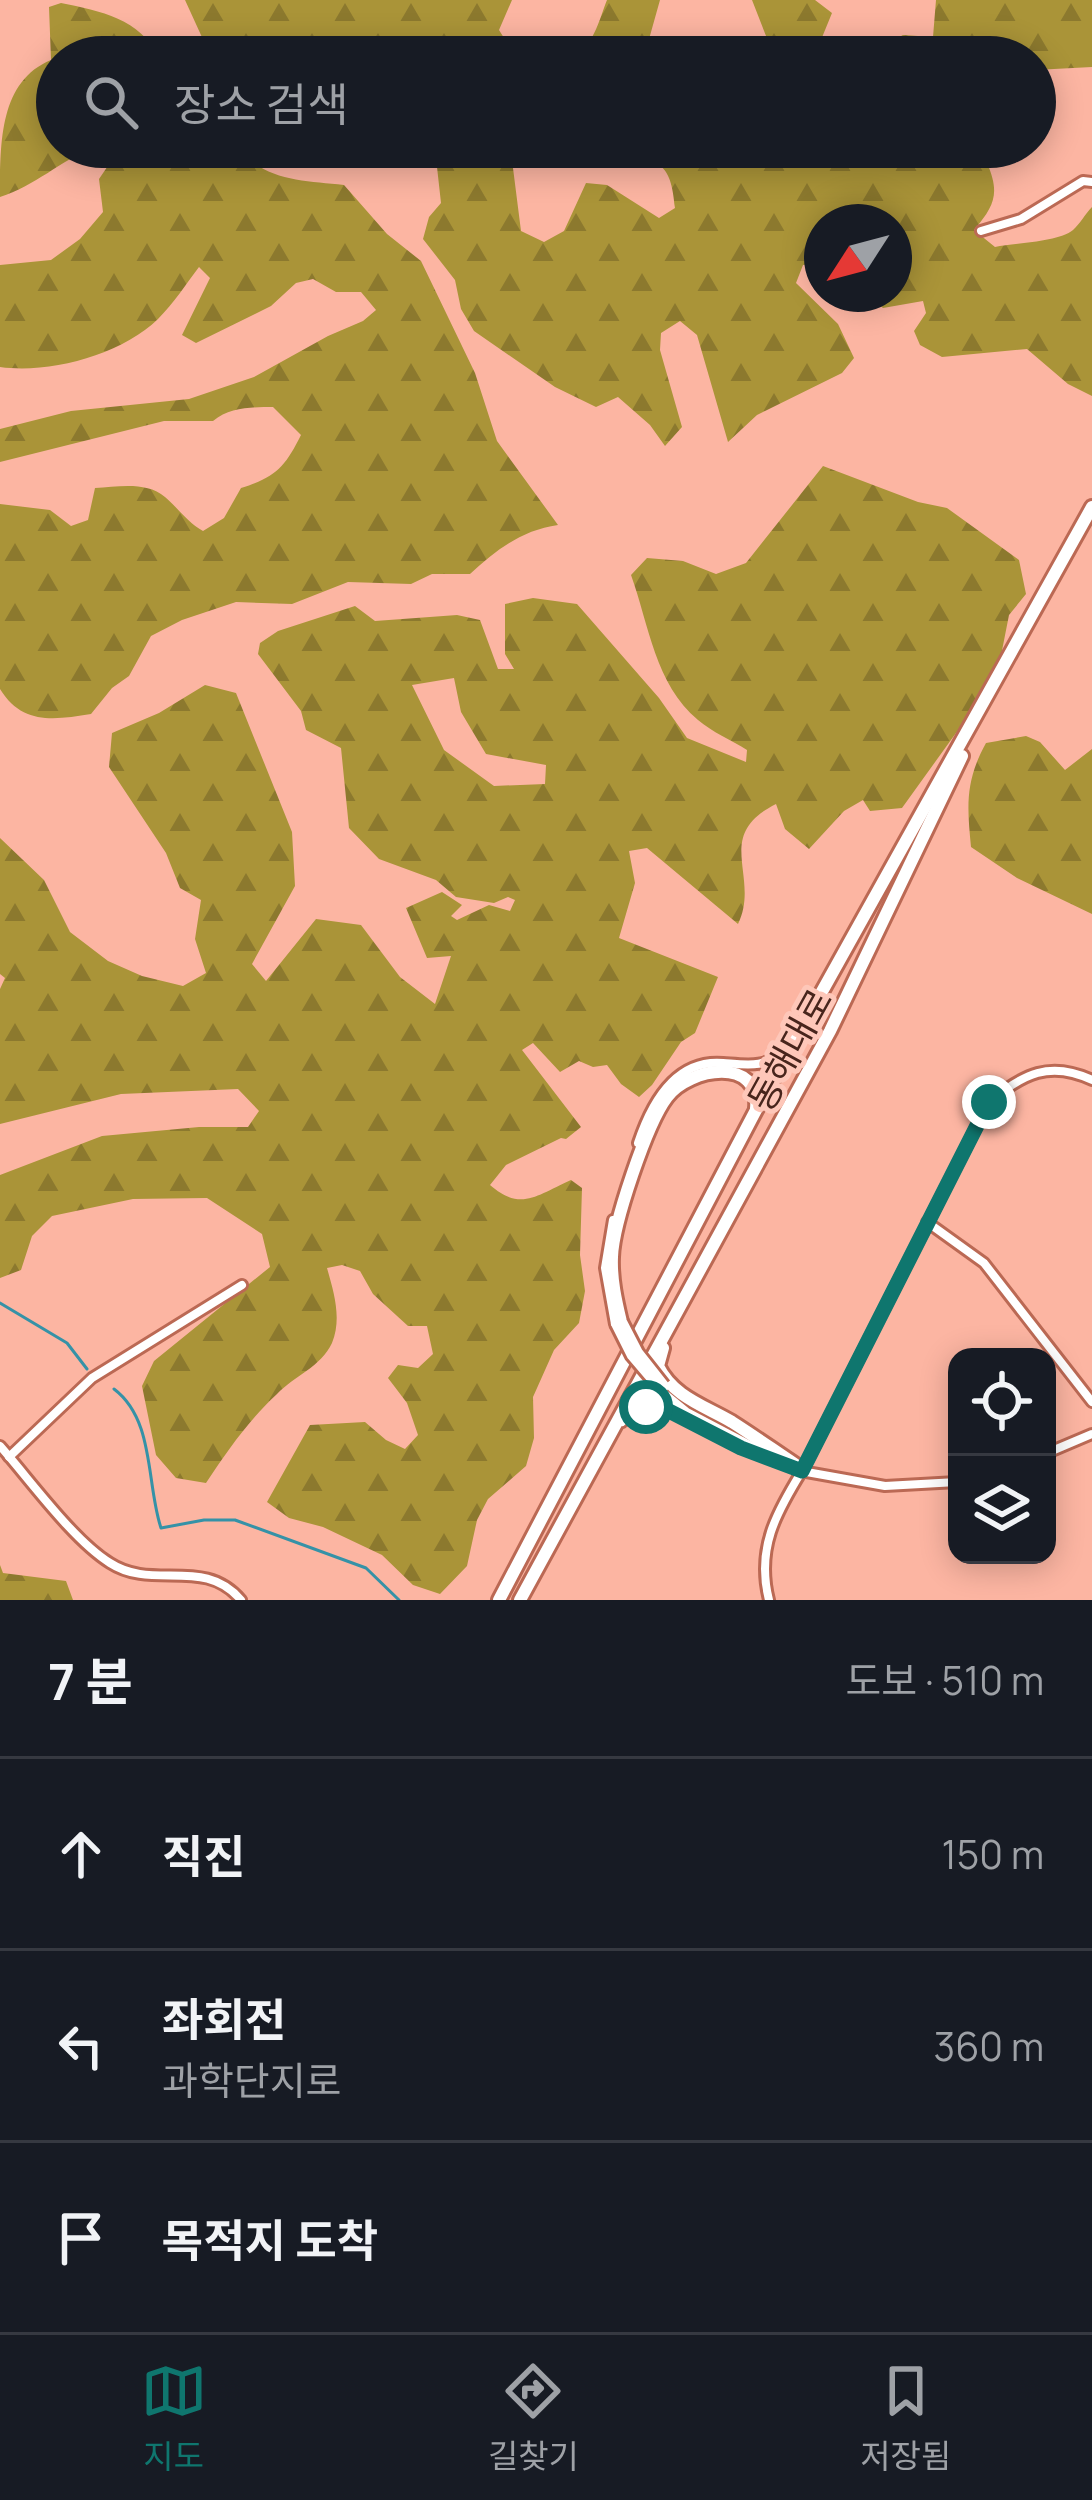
<!DOCTYPE html>
<html lang="ko">
<head>
<meta charset="utf-8">
<style>
  :root { --surface:#171b24; --page:#20242c; --text:#f1f3f6; --muted:#9ea1a6; --line:#363941; --accent:#0f766e }
  body { margin:0; font-family:Manrope,"Noto Sans KR",sans-serif; background:var(--page); color:var(--text) }
  .controls { position:absolute; right:36px; bottom:36px; display:grid; overflow:hidden; border-radius:24px; box-shadow:0 6px 30px #0003 }
  .controls button { width:108px; height:108px; display:grid; place-items:center; padding:0; border:0; border-bottom:3px solid var(--line); background:var(--surface); color:var(--text); font:60px sans-serif }
  .compass { position:absolute; left:804px; top:204px; width:108px; height:108px; border-radius:50%; background:var(--surface); box-shadow:0 6px 30px #0003; rotate:234deg }
  .stop { position:absolute; width:36px; height:36px; margin:-27px; border:9px solid #0f766e; border-radius:50%; background:#fff }
  .stop.end { background:#0f766e; border-color:#fff; box-shadow:0 3px 12px #0008 }
  .list { margin:0; padding:0; list-style:none }
  h2 { display:flex; justify-content:space-between; align-items:center; height:156px; margin:0; padding:0 48px; font-size:51px }
  h2 small { font-size:39px; font-weight:400; color:var(--muted) }
  .list li { display:grid; grid-template-columns:78px 1fr auto; gap:36px; align-items:center; box-sizing:border-box; height:192px; padding:0 48px; border-top:3px solid var(--line) }
  .list b { display:block; font-size:45px; white-space:nowrap }
  .list p { margin:0; font-size:39px; white-space:nowrap; color:var(--muted) }
  .list em { font-size:39px; font-style:normal; color:var(--muted) }
  .icon { flex:none; width:66px; height:66px; fill:none; stroke:currentColor; stroke-width:2; stroke-linecap:round; stroke-linejoin:round }
  .map { position:relative; flex:none; width:1092px; height:1600px; overflow:hidden }
  .search { position:absolute; background:var(--surface); box-shadow:0 6px 30px #0003; left:36px; right:36px; top:36px; height:132px; display:flex; align-items:center; gap:30px; box-sizing:border-box; padding:0 42px; border-radius:66px; color:var(--muted); font-size:45px }
  .sheet { height:732px; background:var(--surface) }
  nav { display:flex; justify-content:space-around; align-items:center; box-sizing:border-box; height:168px; border-top:3px solid var(--line); background:var(--surface); font-size:33px; color:var(--muted) }
  nav a { display:grid; justify-items:center; gap:6px }
  nav .on { color:var(--accent) }
  .map>svg:first-child { display:block }
</style>
</head>
<body>
<div class="map">
<svg width="1092" height="1600" viewBox="0 0 1092 1600">
  <defs>
    <pattern id="forest-firs" width="22" height="20" patternUnits="userSpaceOnUse" patternTransform="scale(3)"><rect width="22" height="20" fill="#aa9438"/><path d="M5 1l3.5 6h-7zM16 11l3.5 6h-7z" fill="#8c792e"/></pattern>
  </defs>
  <rect width="100%" height="100%" fill="#fcb5a2"/>
  <g fill="url(#forest-firs)" fill-rule="evenodd">
    <polygon points="185,0 512,0 499,30 516,57 211,57"/>
    <path d="M607,0H660L644,57H571C593,49 599,20 607,0Z"/>
    <polygon points="752,0 815,0 832,13 814,57 754,57 768,41"/>
    <polygon points="936,0 1092,0 1092,67 1035,70 1035,57 861,57 903,35 933,37"/>
    <path d="M61,3C101,11 140,19 159,57H57V147H94C60,161 35,186 0,197C0,141 0,81 51,60L49,7Z"/>
    <path d="M102,147H239C264,182 304,180 344,185L387,234L421,261L475,373L497,441L558,525C522,530 496,550 470,574H432L411,584L348,582L292,604L236,602L182,620L151,636L129,676L112,688L91,714C54,720 22,725 0,689V504L50,510L71,526L88,520L95,488C118,487 146,481 165,497C179,509 187,522 203,531L224,518L241,488C276,477 285,467 301,435L273,407C252,407 230,407 213,421H164L0,462V429L71,411L189,399L254,377L328,336L363,321L376,310L361,292H336L313,279L296,283L271,306L196,343L182,335L210,278L199,267C186,284 174,303 158,319C121,355 50,374 0,367V265L51,260L80,239L103,212L99,179L118,151Z"/>
    <path d="M620,147H999L987,163C1000,193 995,205 974,230L995,247C1015,243 1059,242 1073,230C1080,224 1085,214 1092,207V396L1068,384L1027,349L942,357L920,345L914,331L926,313L923,301L883,308L866,294H894V222H822V263L803,265L796,283L838,324L854,358L842,373L757,415L728,442L697,335L680,321L661,333L660,350L682,427L665,446L650,425L618,397L596,407L555,387L474,331L461,309L455,280L423,239L429,217L441,203L437,167L443,151L497,150L513,168L521,231L544,242L564,231L586,183L607,185L659,218L675,208C671,160 659,164 620,147Z"/>
    <path d="M823,466L918,502L947,508L1019,560L1026,594L1009,615L997,676L902,808L870,811L863,800L844,811L809,849L785,829L776,804C712,836 761,876 738,924L647,848L629,851L635,883L619,938L718,977L695,1033L681,1042L652,1085L639,1097L621,1084L607,1065L593,1067L579,1061L560,1072L533,1043L522,1050L581,1127L566,1139L561,1138L506,1165L490,1185C521,1212 537,1195 571,1180L582,1188L580,1255L585,1291L579,1323L554,1350L533,1397L534,1438L526,1466L488,1499L477,1520L467,1566L440,1594L413,1585L382,1555L323,1527L289,1518L267,1502L310,1425L365,1422L386,1440L405,1449L418,1435L407,1403L388,1378L398,1365L418,1368L433,1354L427,1326H408L373,1294L360,1271L342,1265L327,1268C334,1293 342,1318 332,1343C321,1367 294,1376 277,1394C248,1421 228,1450 206,1483L176,1478L156,1455L142,1386L154,1361L270,1267L262,1234L207,1198L133,1199L52,1216L32,1236L21,1270L0,1278V1175L102,1136L199,1127H248L259,1111L238,1089L121,1094L0,1124V989L5,978L0,974V838L44,880L70,932L108,961L142,976L183,986L206,973L195,939L201,900L180,888L166,853L109,767L112,733L159,713L205,685L236,693L292,832L295,886L252,964L266,981L316,919L361,925L400,977L435,1004L451,956L427,958L406,908L442,892L462,905L451,916L457,920L489,905L510,911L515,900L508,897L494,903L456,897L436,880L379,859L349,828L341,748L306,730L301,711L258,654L260,643L278,631L355,606L375,621L457,615L480,620L498,669H514L505,654V604L533,598L577,604L659,698L687,738L746,762L747,750C731,740 712,732 698,720C655,684 649,625 631,575L647,558L683,561L716,574L746,563ZM454,678L461,712L486,754L546,765L545,784L494,786L444,750L412,685Z"/>
    <path d="M1026,736L1040,742L1065,770L1092,749V914L1017,878L971,847C967,806 965,781 986,743Z"/>
    <polygon points="0,1565 3,1573 66,1581 73,1600 0,1600"/>
  </g>
  <g fill="none" stroke-linecap="round" stroke-linejoin="round">
    <g stroke="#3592a7" stroke-width="3">
      <polyline points="0,1303 67,1343 87,1369"/>
      <path d="M114,1389C155,1420 146,1483 161,1528L204,1520H235L366,1568L399,1600"/>
    </g>
    <g stroke="#bb6954" stroke-width="14">
      <g id="minor">
        <polyline points="981,231 1021,219 1083,181 1092,182"/>
        <path d="M638,1143C651,1104 675,1059 723,1063C750,1065 763,1068 786,1051"/>
        <polyline points="613,1220 605,1268 615,1324"/>
        <polyline points="927,1222 984,1263 1092,1402"/>
        <polyline points="660,1390 687,1412 782,1462"/>
        <path d="M622,1422C657,1383 717,1439 754,1453"/>
        <path d="M0,1446C30,1480 73,1540 110,1563C153,1591 204,1556 241,1600"/>
        <polyline points="1047,1453 1092,1434"/>
        <polyline points="9,1457 92,1378 242,1285"/>
        <polyline points="801,1471 885,1486 957,1482"/>
        <path d="M769,1600C756,1549 776,1513 802,1471L989,1102C1023,1074 1050,1060 1092,1080"/>
      </g>
    </g>
    <g stroke="#bb6954" stroke-width="18">
      <g id="highway">
        <path d="M621,1322C616,1301 611,1279 612,1257C613,1224 647,1123 667,1097C690,1067 761,1056 756,1109"/>
        <path d="M663,1348L658,1366C673,1397 705,1406 732,1422C754,1436 775,1451 796,1465"/>
        <polyline points="499,1600 756,1110 1092,507"/>
        <polyline points="520,1600 830,1031 962,756"/>
      </g>
    </g>
    <use href="#minor" stroke="#fff" stroke-width="8"/>
    <use href="#highway" stroke="#fff" stroke-width="12"/>
    <g stroke="#bb6954" stroke-width="14" stroke-linecap="butt">
      <polyline id="minor-bridge" points="615,1324 631,1356 660,1390"/>
    </g>
    <g stroke="#bb6954" stroke-width="18" stroke-linecap="butt">
      <polyline id="highway-bridge" points="621,1322 637,1353 663,1386"/>
    </g>
    <use href="#minor-bridge" stroke="#fff" stroke-width="8"/>
    <use href="#highway-bridge" stroke="#fff" stroke-width="12"/>
  </g>
  <g fill="none" stroke-linecap="round" stroke-linejoin="round">
    <polyline stroke="#0f766e" stroke-width="15" points="646,1407 669,1411 741,1448 802,1471 989,1102"/>
  </g>
  <g text-anchor="middle" stroke-width="10" stroke-linejoin="round" paint-order="stroke">
    <g font-size="36" fill="#48251c" stroke="#fec7b9">
      <text transform="translate(790 1050) rotate(-61)" y="13">동해대로</text>
    </g>
  </g>
</svg>
<div class="controls">
<button><svg class="icon" aria-label="locate" viewBox="0 0 24 24"><circle cx="12" cy="12" r="6"/><path d="M12 2v4M12 18v4M2 12h4M18 12h4"/></svg></button>
<button><svg class="icon" aria-label="layers" viewBox="0 0 24 24"><path d="M12 4l9 5-9 5-9-5zM3 14l9 5 9-5"/></svg></button>
</div>
<svg class="compass" viewBox="-18 -18 36 36"><path d="M0-13l5 13h-10z" fill="#e53935"/><path d="M0 13l5-13h-10z" fill="#9ea1a6"/></svg>
<div class="stop" style="left:646px;top:1407px"></div>
<div class="stop end" style="left:989px;top:1102px"></div>
<div class="search"><svg class="icon" aria-label="search" viewBox="0 0 24 24"><circle cx="10" cy="10" r="6"/><path d="M15 15l6 6"/></svg>장소 검색</div>
</div>
<section class="sheet">
<h2>7 분<small>도보 · 510 m</small></h2>
<ul class="list">
<li><svg class="icon" aria-label="ahead" viewBox="0 0 24 24"><path d="M12 20V5M6 11l6-6 6 6"/></svg><div><b>직진</b></div><em>150 m</em></li>
<li><svg class="icon" aria-label="left" viewBox="0 0 24 24"><path d="M17 20v-9H6M10 6l-5 5 5 5"/></svg><div><b>좌회전</b><p>과학단지로</p></div><em>360 m</em></li>
<li><svg class="icon" aria-label="arrive" viewBox="0 0 24 24"><path d="M6 21V4h12l-3 4 3 4H6"/></svg><div><b>목적지 도착</b></div></li>
</ul>
</section>
<nav>
<a class="on"><svg class="icon" aria-label="map" viewBox="0 0 24 24"><path d="M3 6l6-2 6 2 6-2v14l-6 2-6-2-6 2zM9 4v14M15 6v14"/></svg>지도</a>
<a><svg class="icon" aria-label="directions" viewBox="0 0 24 24"><path d="M12 3l9 9-9 9-9-9zM9 14v-3h6M13 9l2 2-2 2"/></svg>길찾기</a>
<a><svg class="icon" aria-label="saved" viewBox="0 0 24 24"><path d="M7 4h10v16l-5-4-5 4z"/></svg>저장됨</a>
</nav>
</body>
</html>
